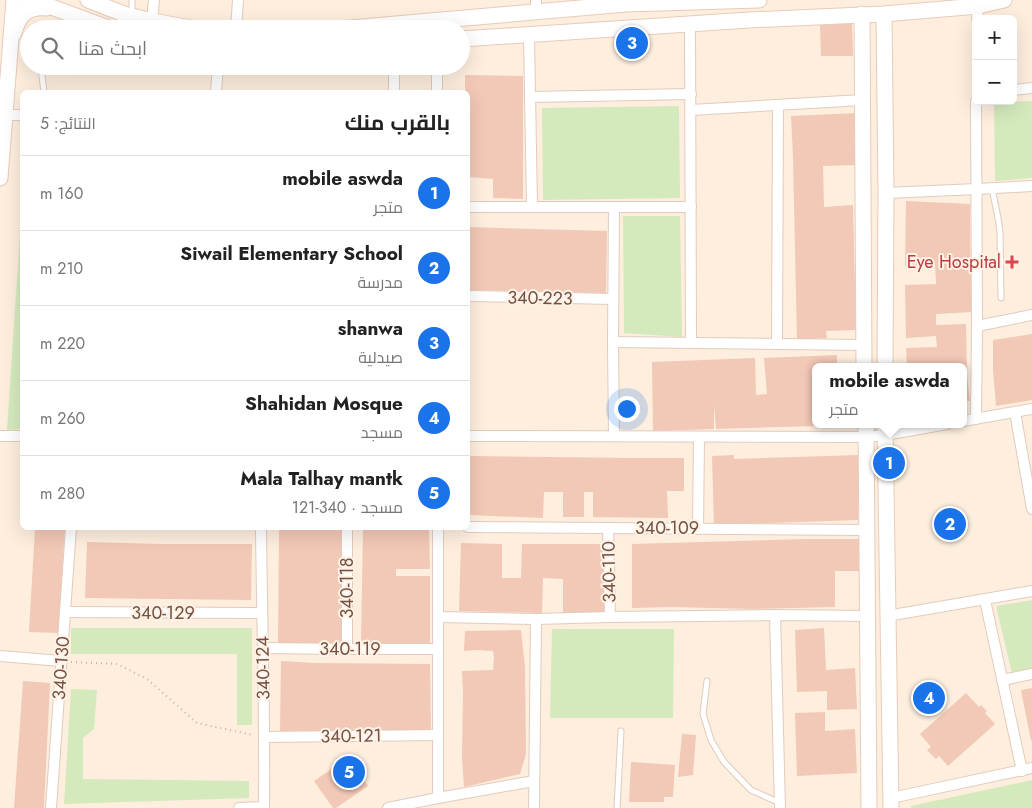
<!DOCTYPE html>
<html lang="ar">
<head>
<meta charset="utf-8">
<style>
  :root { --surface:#fff; --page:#f6f6f6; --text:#222; --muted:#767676; --line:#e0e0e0; --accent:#1a73e8 }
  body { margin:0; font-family:Jost,Cairo,sans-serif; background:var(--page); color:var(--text); direction:rtl }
  .controls { position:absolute; right:15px; top:15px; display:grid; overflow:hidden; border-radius:8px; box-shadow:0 5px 20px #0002 }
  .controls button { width:45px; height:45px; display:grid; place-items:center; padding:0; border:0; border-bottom:1px solid var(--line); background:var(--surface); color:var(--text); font:25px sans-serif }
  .you { position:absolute; left:626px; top:408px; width:18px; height:18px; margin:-12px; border:4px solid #fff; border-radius:50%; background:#1a73e8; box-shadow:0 0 0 8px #1a73e833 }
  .badge { display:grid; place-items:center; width:32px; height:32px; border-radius:50%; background:var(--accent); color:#fff; font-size:16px; font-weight:700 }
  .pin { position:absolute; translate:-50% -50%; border:2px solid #fff; box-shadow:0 1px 5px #0006 }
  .popup { position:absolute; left:812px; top:363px; width:155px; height:65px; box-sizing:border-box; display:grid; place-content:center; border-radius:8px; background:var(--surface); filter:drop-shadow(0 1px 4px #0005); font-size:16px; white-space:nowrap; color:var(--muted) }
  .popup b { font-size:19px; color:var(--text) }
  .popup::after { content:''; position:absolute; left:50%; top:100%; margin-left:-10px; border:10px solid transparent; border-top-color:var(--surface) }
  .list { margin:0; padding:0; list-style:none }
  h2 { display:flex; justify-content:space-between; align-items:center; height:65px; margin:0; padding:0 20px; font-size:21px }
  h2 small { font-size:16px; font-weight:400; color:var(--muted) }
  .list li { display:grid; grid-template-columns:32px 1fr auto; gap:15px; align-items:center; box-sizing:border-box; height:75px; padding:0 20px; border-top:1px solid var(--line) }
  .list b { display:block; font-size:19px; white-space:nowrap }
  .list p { margin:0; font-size:16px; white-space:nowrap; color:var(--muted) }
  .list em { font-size:16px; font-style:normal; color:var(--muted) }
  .icon { flex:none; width:28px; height:28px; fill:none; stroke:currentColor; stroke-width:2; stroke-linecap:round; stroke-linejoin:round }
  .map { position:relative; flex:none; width:1032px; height:808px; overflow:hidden; direction:ltr }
  .search { position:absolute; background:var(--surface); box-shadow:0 5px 20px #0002; left:20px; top:20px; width:450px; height:55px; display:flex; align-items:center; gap:12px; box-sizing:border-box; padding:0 18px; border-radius:28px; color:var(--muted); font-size:19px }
  .panel { position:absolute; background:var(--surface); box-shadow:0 5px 20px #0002; left:20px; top:90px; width:450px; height:440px; border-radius:8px; direction:rtl }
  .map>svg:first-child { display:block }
</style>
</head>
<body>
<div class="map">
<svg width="1032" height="808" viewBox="0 0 1032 808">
  <rect width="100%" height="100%" fill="#fdeede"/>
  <g fill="#d4eabd">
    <polygon points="1032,101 1032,178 995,181 994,103"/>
    <polygon points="679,106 680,198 543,200 542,108"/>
    <polygon points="22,204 22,429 7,430"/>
    <polygon points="623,216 680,216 682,337 624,333"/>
    <polygon points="1032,600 1032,670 1015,673 1012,672 1011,669 996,606"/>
    <polygon points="71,628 252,628 252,725 237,725 237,654 71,654"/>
    <polygon points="552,629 674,629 673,718 550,718"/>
    <polygon points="71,689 97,690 94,729 83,738 83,779 249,781 249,798 64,804"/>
    <polygon points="1032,780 1032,808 911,808 911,806"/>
  </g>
  <g fill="#f2c8b6">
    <polygon points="852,22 853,56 821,56 820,24"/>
    <polygon points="465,75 523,76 523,199 493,198 493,179 468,177 468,92 465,92"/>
    <polygon points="858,113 860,165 823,166 824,207 853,205 856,330 826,331 827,338 797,340 793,157 791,116"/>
    <polygon points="906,201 970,204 970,243 973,312 936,314 936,325 966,324 967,376 970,401 963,401 963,367 907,367 906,348 937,347 936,336 906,338 905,285 936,284 936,282 935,264 905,266"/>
    <polygon points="468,227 607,231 606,293 468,290"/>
    <polygon points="1032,334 1032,400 996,406 993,369 993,340"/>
    <polygon points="837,355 837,367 815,367 815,426 716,429 714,404 714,429 653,431 652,362 755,358 756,395 767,394 764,358"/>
    <polygon points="734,455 734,459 859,455 858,520 714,525 712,456"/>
    <polygon points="468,456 634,458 684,458 684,491 667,491 668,518 593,517 593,492 584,492 584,517 563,517 563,492 544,492 543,518 468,515"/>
    <polygon points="35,528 65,528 58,633 29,632"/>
    <polygon points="279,528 344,528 344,644 278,644"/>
    <polygon points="363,528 429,528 430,569 396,569 396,576 430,576 430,644 361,643"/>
    <polygon points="804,539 859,539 859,571 835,571 835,607 753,609 672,607 632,608 632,544"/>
    <polygon points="87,542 162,544 252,544 251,600 85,598"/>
    <polygon points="461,543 502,544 502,578 521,578 522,544 603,544 605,613 563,613 563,579 543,578 542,613 459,611"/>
    <polygon points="824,628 826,670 855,668 857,709 827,710 827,691 797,692 795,630"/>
    <polygon points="521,630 525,667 526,754 520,774 464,787 462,758 463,691 462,671 493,670 494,657 493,651 477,650 464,651 465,631"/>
    <polygon points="281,661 315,663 430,664 431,733 280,732"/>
    <polygon points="23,681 50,683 44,808 14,808"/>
    <polygon points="1032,688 1032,741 1031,741 1021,690"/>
    <polygon points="966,693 979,707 981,705 987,711 985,713 995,724 948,766 939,756 936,759 927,750 931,747 920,734"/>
    <polygon points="825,712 825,731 855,729 857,773 797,776 795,713"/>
    <polygon points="682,734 696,735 693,775 678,777"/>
    <polygon points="348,758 368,786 336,808 333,808 314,781"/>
    <polygon points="631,762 675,765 673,797 664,797 664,802 629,802"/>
  </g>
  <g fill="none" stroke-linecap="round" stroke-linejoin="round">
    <g stroke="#e2cbbe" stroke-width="7">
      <g id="lane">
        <polyline points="132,14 132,0"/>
        <polyline points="41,68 44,92"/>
        <polyline points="992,188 998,218 1000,232 1001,298"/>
        <polyline points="707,681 703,714 711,740 724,762 751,790 780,803"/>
        <polyline points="617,808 621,731"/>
      </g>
    </g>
    <g stroke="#e2cbbe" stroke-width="12">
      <g id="street">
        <polyline points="536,0 536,11"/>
        <polyline points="977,19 978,6"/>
        <polyline points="152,21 154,0"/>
        <polyline points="690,23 691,343"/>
        <polyline points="236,29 238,0"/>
        <polyline points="529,35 532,207"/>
        <polyline points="394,66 394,92"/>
        <polyline points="1013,90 1032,88"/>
        <polyline points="216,92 218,66"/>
        <polyline points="437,92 437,66"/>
        <polyline points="530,97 691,94"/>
        <polyline points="691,110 862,100"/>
        <polyline points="5,115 22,115"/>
        <polyline points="886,193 977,189 1032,186"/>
        <polyline points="468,207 691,207"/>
        <polyline points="614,207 613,342 614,436"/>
        <polyline points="468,296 613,299"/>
        <polyline points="977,326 1032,315"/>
        <polyline points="613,342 863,345"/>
        <polyline points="777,344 778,105"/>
        <polyline points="1015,412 1032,509"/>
        <polyline points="976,419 977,326 976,101"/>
        <polyline points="963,421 1032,409"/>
        <polyline points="0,436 22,436"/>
        <polyline points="468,436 866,437 885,435 947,424"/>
        <polyline points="468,527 867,530"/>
        <path d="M261,528C262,621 265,714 264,808"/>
        <polyline points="347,528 347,649"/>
        <polyline points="438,528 438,798"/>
        <polyline points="608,528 610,617"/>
        <polyline points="698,529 699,437"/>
        <polyline points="985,600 1022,771"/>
        <polyline points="65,612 262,613"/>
        <polyline points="775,615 780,808"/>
        <polyline points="887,616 1032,591"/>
        <polyline points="438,617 536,619 610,617 775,615 868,616"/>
        <polyline points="263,648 347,649 438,649"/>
        <polyline points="0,656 61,661"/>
        <polyline points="1002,680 1032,674"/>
        <polyline points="265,737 438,735"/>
        <polyline points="891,798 1032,768"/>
        <polyline points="51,808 71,528"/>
        <polyline points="239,808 264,807"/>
        <polyline points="388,808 438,798 534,781"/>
        <polyline points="534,808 536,619"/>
      </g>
    </g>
    <g stroke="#e8cbba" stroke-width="17">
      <g id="secondary">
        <polyline points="26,0 46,5 111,29"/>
        <polyline points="88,0 124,14 152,21 197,29"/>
        <polyline points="862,14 864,367"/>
        <polyline points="884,14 886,193 885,367"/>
        <polyline points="339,29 626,4 759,0"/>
        <path d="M14,33C19,15 27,6 47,8"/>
        <polyline points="461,39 749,20 884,14 978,6 1004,0"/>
        <polyline points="0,178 14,0"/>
        <polyline points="866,424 869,808"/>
        <polyline points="885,424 891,808"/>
      </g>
    </g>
    <polyline stroke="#d7ab99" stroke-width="2" stroke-dasharray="1 4" stroke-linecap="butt" points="71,662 117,664 147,679 197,723 253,735"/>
    <use href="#lane" stroke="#fff" stroke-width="5"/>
    <use href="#street" stroke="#fff" stroke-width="10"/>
    <use href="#secondary" stroke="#fff" stroke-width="15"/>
  </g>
  <path fill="#e0444e" stroke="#fff2e5" stroke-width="2" d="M1009.5 254.5h5v5h5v5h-5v5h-5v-5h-5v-5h5z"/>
  <g text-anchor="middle" stroke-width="4" stroke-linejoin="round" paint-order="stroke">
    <g font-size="18" fill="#be3a42" stroke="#fff2e5" text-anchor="end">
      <text x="1001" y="268">Eye Hospital</text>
    </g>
    <g font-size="18" fill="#735246" stroke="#fff2e5">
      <text transform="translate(540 298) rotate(1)" y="6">340-223</text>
      <text x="667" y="534">340-109</text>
      <text transform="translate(609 572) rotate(-91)" y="6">340-110</text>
      <text transform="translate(347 588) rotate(-90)" y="6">340-118</text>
      <text x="163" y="619">340-129</text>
      <text x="350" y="655">340-119</text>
      <text transform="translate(61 668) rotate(-86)" y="6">340-130</text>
      <text transform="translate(263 668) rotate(-91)" y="6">340-124</text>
      <text transform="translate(351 736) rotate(-1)" y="6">340-121</text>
    </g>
  </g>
</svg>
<div class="controls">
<button>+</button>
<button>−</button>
</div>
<div class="you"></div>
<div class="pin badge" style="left:889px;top:463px">1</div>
<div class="popup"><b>mobile aswda</b>متجر</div>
<div class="pin badge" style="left:950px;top:524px">2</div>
<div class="pin badge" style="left:632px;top:43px">3</div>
<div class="pin badge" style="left:929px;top:698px">4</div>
<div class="pin badge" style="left:349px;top:772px">5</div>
<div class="search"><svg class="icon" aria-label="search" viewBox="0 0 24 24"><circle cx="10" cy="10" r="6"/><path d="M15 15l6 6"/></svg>ابحث هنا</div>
<section class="panel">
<h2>بالقرب منك<small>النتائج: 5</small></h2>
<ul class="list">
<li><span class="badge">1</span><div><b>mobile aswda</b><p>متجر</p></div><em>160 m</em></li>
<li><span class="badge">2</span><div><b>Siwail Elementary School</b><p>مدرسة</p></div><em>210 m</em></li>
<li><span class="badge">3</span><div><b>shanwa</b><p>صيدلية</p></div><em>220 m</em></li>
<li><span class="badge">4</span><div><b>Shahidan Mosque</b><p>مسجد</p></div><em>260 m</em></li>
<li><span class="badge">5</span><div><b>Mala Talhay mantk</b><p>مسجد · 340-121</p></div><em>280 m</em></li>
</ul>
</section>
</div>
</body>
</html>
